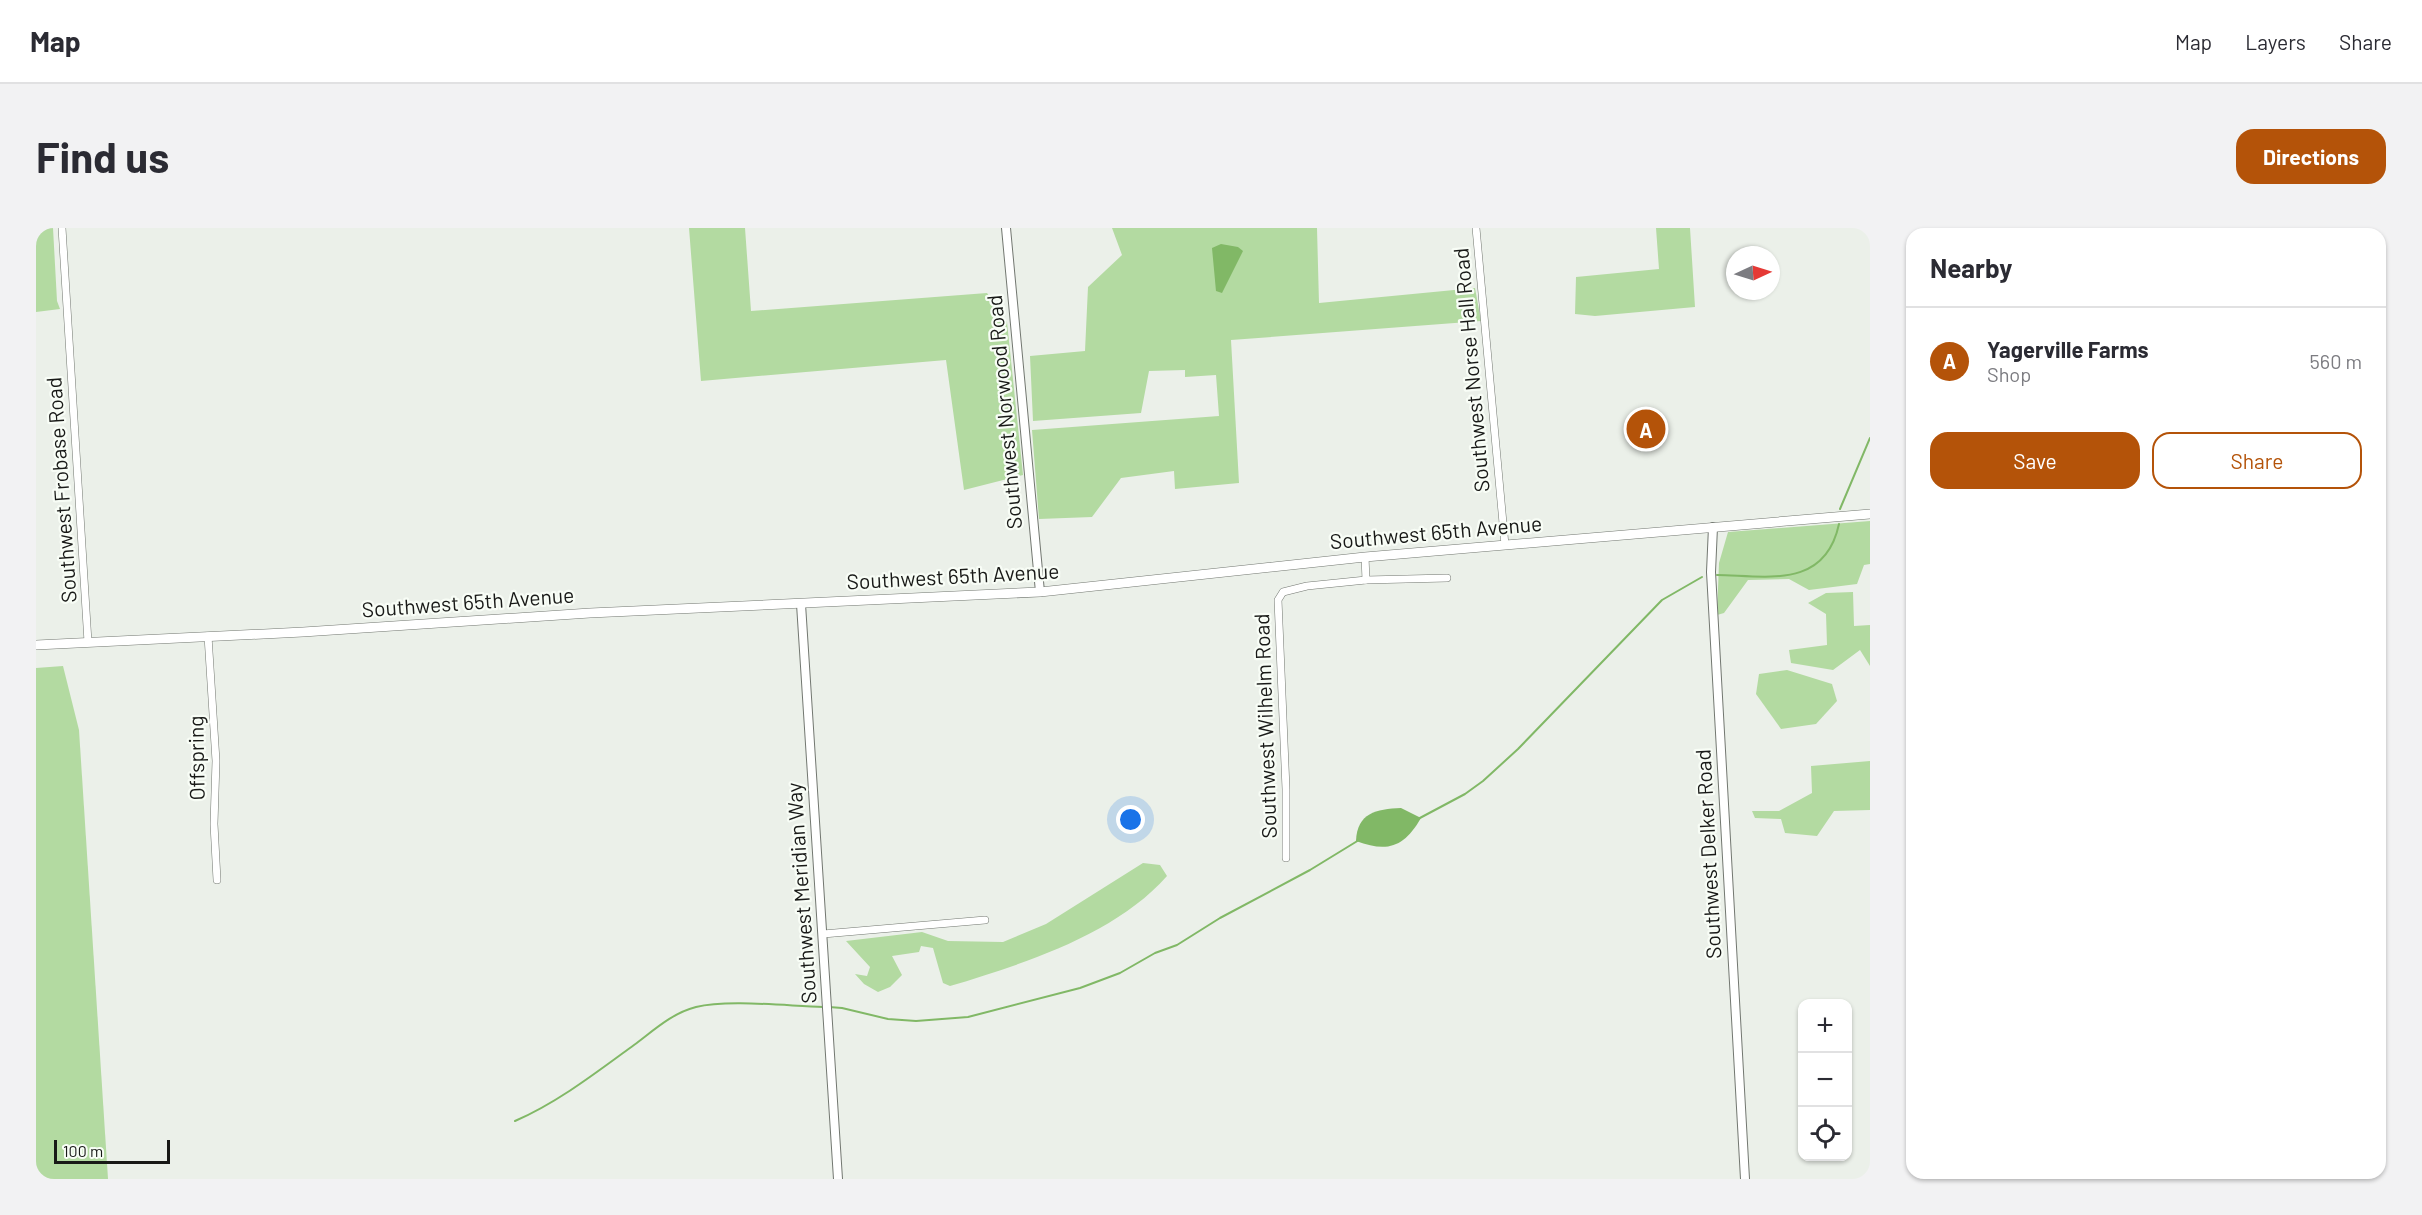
<!DOCTYPE html>
<html lang="en">
<head>
<meta charset="utf-8">
<style>
  :root { --surface:#fff; --page:#f2f2f3; --text:#2b2b33; --muted:#7c7c81; --line:#e1e1e2; --accent:#b45309 }
  body { margin:0; font-family:Barlow,sans-serif; background:var(--page); color:var(--text) }
  .controls { position:absolute; right:18px; bottom:18px; display:grid; overflow:hidden; border-radius:12px; box-shadow:0 2px 4px #0004 }
  .controls button { width:54px; height:54px; display:grid; place-items:center; padding:0; border:0; border-bottom:2px solid var(--line); background:var(--surface); color:var(--text); font:30px sans-serif }
  .compass { position:absolute; left:1690px; top:18px; width:54px; height:54px; border-radius:50%; background:var(--surface); box-shadow:0 2px 4px #0004; rotate:86deg }
  .scale { position:absolute; left:18px; bottom:15px; width:116px; box-sizing:border-box; padding-left:6px; border:3px solid #181917; border-top:0; font-size:16px; line-height:21px; white-space:nowrap; color:#181917; -webkit-text-stroke:4px #f8fdf6; paint-order:stroke }
  .you { position:absolute; left:1095px; top:592px; width:21px; height:21px; margin:-15px; border:4px solid #fff; border-radius:50%; background:#1a73e8; box-shadow:0 0 0 9px #1a73e833 }
  .badge { display:grid; place-items:center; width:39px; height:39px; border-radius:50%; background:var(--accent); color:#fff; font-size:20px; font-weight:700 }
  .pin { position:absolute; translate:-50% -50%; border:3px solid #fff; box-shadow:0 2px 6px #0006 }
  .list { margin:0; padding:0; list-style:none }
  h2 { display:flex; justify-content:space-between; align-items:center; height:78px; margin:0; padding:0 24px; font-size:26px }
  h2 small { font-size:20px; font-weight:400; color:var(--muted) }
  .list li { display:grid; grid-template-columns:39px 1fr auto; gap:18px; align-items:center; box-sizing:border-box; height:108px; padding:0 24px; border-top:2px solid var(--line) }
  .list b { display:block; font-size:22px; white-space:nowrap }
  .list p { margin:0; font-size:20px; white-space:nowrap; color:var(--muted) }
  .list em { font-size:20px; font-style:normal; color:var(--muted) }
  .actions { display:flex; gap:12px; padding:18px 24px }
  .actions a { flex:1; padding:14px 0; border:2px solid var(--accent); border-radius:18px; text-align:center; font-size:21px; color:var(--accent) }
  .actions .main { background:var(--accent); color:#fff }
  .icon { flex:none; width:33px; height:33px; fill:none; stroke:currentColor; stroke-width:2; stroke-linecap:round; stroke-linejoin:round }
  .map { position:relative; flex:none; width:1834px; height:951px; overflow:hidden; border-radius:18px }
  header { display:flex; align-items:center; gap:36px; box-sizing:border-box; height:84px; padding:0 30px; background:var(--surface); border-bottom:2px solid var(--line) }
  header strong { font-size:28px }
  nav { display:flex; gap:33px; margin-inline-start:auto; font-size:21px }
  .intro { display:flex; align-items:center; justify-content:space-between; box-sizing:border-box; height:144px; padding:0 36px }
  h1 { margin:0; font-size:42px }
  .button { padding:15px 27px; border-radius:18px; background:var(--accent); color:#fff; font-size:21px; font-weight:700 }
  main { display:flex; gap:36px; padding:0 36px }
  aside { flex:1; background:var(--surface); border-radius:18px; box-shadow:0 2px 4px #0004 }
  .map>svg:first-child { display:block }
</style>
</head>
<body>
<header>
<strong>Map</strong>
<nav><a>Map</a><a>Layers</a><a>Share</a></nav>
</header>
<div class="intro"><h1>Find us</h1><a class="button">Directions</a></div>
<main>
<div class="map">
<svg width="1834" height="951" viewBox="0 0 1834 951">
  <rect width="100%" height="100%" fill="#ebf0e9"/>
  <g fill="#b3daa1">
    <polygon points="0,0 17,0 21,73 24,81 0,84"/>
    <polygon points="653,0 709,0 715,83 951,65 971,94 987,247 928,262 910,132 665,153"/>
    <polygon points="1076,0 1281,0 1283,75 1439,60 1445,93 1195,112 1203,255 1139,261 1138,243 1085,250 1056,289 1003,291 996,202 1183,188 1180,147 1149,149 1149,142 1113,143 1105,185 997,193 994,128 1049,123 1052,59 1086,27"/>
    <polygon points="1620,0 1654,0 1659,79 1559,88 1539,86 1540,49 1623,41"/>
    <polygon points="1834,293 1834,336 1828,337 1821,356 1773,362 1753,351 1712,352 1688,385 1681,387 1683,335 1692,304"/>
    <polygon points="1817,364 1818,398 1834,397 1834,438 1824,422 1797,442 1755,435 1753,422 1791,417 1790,386 1772,375 1790,365"/>
    <polygon points="27,438 43,502 72,951 0,951 0,440"/>
    <polygon points="1751,442 1796,456 1801,473 1780,496 1745,501 1720,466 1723,446"/>
    <polygon points="1834,533 1834,582 1798,583 1781,608 1749,605 1745,591 1719,590 1716,583 1743,583 1776,565 1775,538"/>
    <path d="M1107,635L1124,637L1131,648C1079,707 987,736 914,758L907,755L897,720L885,718L883,724L856,728L866,747L854,759L842,764L828,756L819,746L831,748L834,739L810,713L886,704L912,713L967,714L1010,696Z"/>
  </g>
  <g fill="#81b866">
    <polygon points="1185,16 1202,19 1207,23 1186,65 1180,63 1176,20"/>
    <path d="M1365,580L1385,590C1368,619 1352,625 1320,613C1321,585 1340,581 1365,580Z"/>
  </g>
  <g fill="none" stroke-linecap="round" stroke-linejoin="round">
    <g stroke="#81b866" stroke-width="2">
      <polyline points="1804,281 1834,210"/>
      <path d="M1681,347C1732,348 1789,361 1803,296"/>
      <polyline points="1382,591 1429,566 1447,553 1482,521 1626,372 1666,349"/>
      <polyline points="793,779 806,780 852,791 880,793 932,789 1044,760 1084,745 1119,725 1141,717 1184,690 1274,642 1323,612"/>
      <path d="M479,893C521,875 561,844 598,817C617,803 636,785 660,779C691,771 752,778 787,779"/>
    </g>
    <g stroke="#727770" stroke-width="8">
      <g id="minor">
        <polyline points="26,0 52,414"/>
        <polyline points="1440,0 1469,317"/>
        <polyline points="1329,329 1330,352"/>
        <polyline points="172,408 180,533 178,596 181,652"/>
        <polyline points="1250,630 1250,561 1242,372 1247,364 1271,358 1330,352 1411,350"/>
        <polyline points="787,706 949,692"/>
      </g>
    </g>
    <g stroke="#727770" stroke-width="10">
      <g id="tertiary">
        <polyline points="970,0 1004,364"/>
        <polyline points="1677,299 1675,344 1709,951"/>
        <polyline points="765,376 802,951"/>
      </g>
    </g>
    <g stroke="#727770" stroke-width="10">
      <polyline id="secondary" points="0,417 267,404 554,385 1004,364 1329,329 1834,286"/>
    </g>
    <use href="#minor" stroke="#fff" stroke-width="7"/>
    <use href="#tertiary" stroke="#fff" stroke-width="8"/>
    <use href="#secondary" stroke="#fff" stroke-width="9"/>
  </g>
  <g text-anchor="middle" stroke-width="4.5" stroke-linejoin="round" paint-order="stroke">
    <g font-size="21" fill="#181917" stroke="#f8fdf6">
      <text transform="translate(1436 142) rotate(-95)" y="7">Southwest Norse Hall Road</text>
      <text transform="translate(969 184) rotate(-95)" y="7">Southwest Norwood Road</text>
      <text transform="translate(26 262) rotate(-94)" y="7">Southwest Frobase Road</text>
      <text transform="translate(1400 305) rotate(-5)" y="7">Southwest 65th Avenue</text>
      <text transform="translate(917 349) rotate(-3)" y="7">Southwest 65th Avenue</text>
      <text transform="translate(432 375) rotate(-4)" y="7">Southwest 65th Avenue</text>
      <text transform="translate(1230 498) rotate(-92)" y="7">Southwest Wilhelm Road</text>
      <text transform="translate(161 530) rotate(-91)" y="7">Offspring</text>
      <text transform="translate(1673 626) rotate(-93)" y="7">Southwest Delker Road</text>
      <text transform="translate(766 665) rotate(-94)" y="7">Southwest Meridian Way</text>
    </g>
  </g>
</svg>
<div class="controls">
<button>+</button>
<button>−</button>
<button><svg class="icon" aria-label="locate" viewBox="0 0 24 24"><circle cx="12" cy="12" r="6"/><path d="M12 2v4M12 18v4M2 12h4M18 12h4"/></svg></button>
</div>
<svg class="compass" viewBox="-18 -18 36 36"><path d="M0-13l5 13h-10z" fill="#e53935"/><path d="M0 13l5-13h-10z" fill="#7c7c81"/></svg>
<div class="scale">100 m</div>
<div class="you"></div>
<div class="pin badge" style="left:1610px;top:201px">A</div>
</div>
<aside>
<h2>Nearby<small></small></h2>
<ul class="list">
<li><span class="badge">A</span><div><b>Yagerville Farms</b><p>Shop</p></div><em>560 m</em></li>
</ul>
<div class="actions"><a class="main">Save</a><a>Share</a></div>
</aside>
</main>
</body>
</html>
